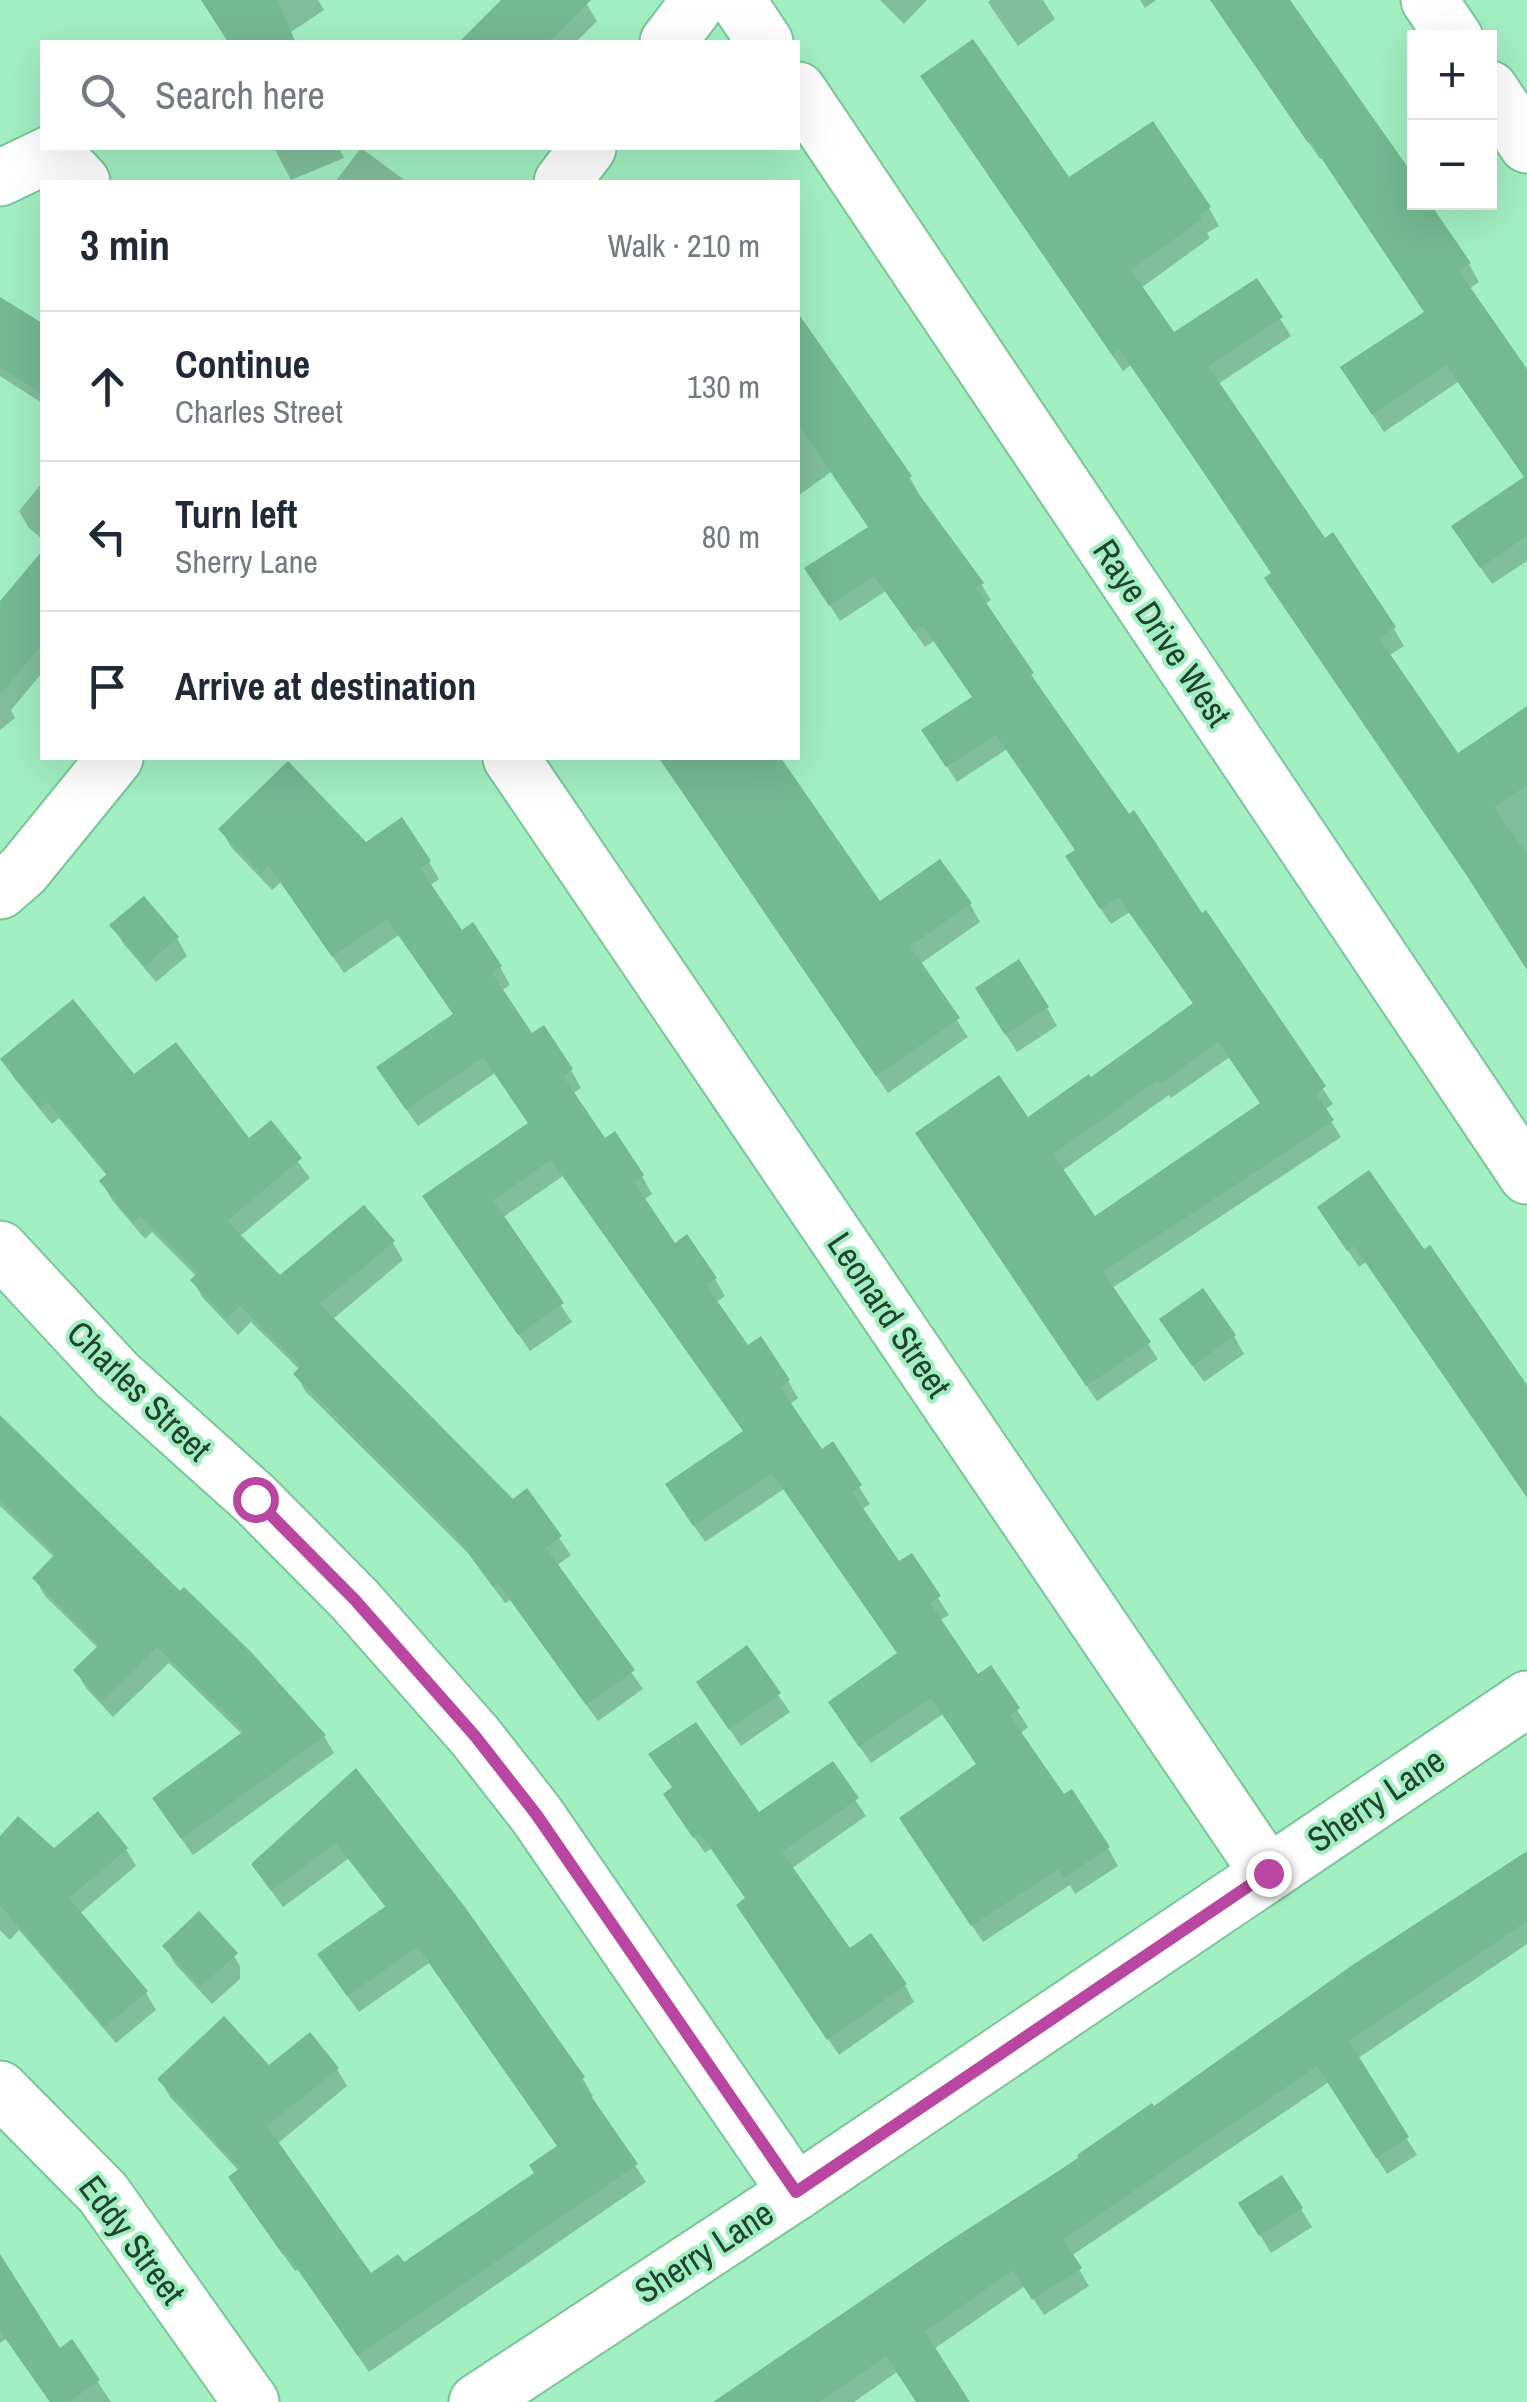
<!DOCTYPE html>
<html lang="en">
<head>
<meta charset="utf-8">
<style>
  :root { --surface:#fff; --page:#f2f2f3; --text:#1f2937; --muted:#747a83; --line:#e0e1e3 }
  body { margin:0; font-family:"Archivo Narrow",sans-serif; background:var(--page); color:var(--text) }
  .controls { position:absolute; right:30px; top:30px; display:grid; overflow:hidden; border-radius:0px; box-shadow:0 10px 40px #0002 }
  .controls button { width:90px; height:90px; display:grid; place-items:center; padding:0; border:0; border-bottom:2px solid var(--line); background:var(--surface); color:var(--text); font:50px sans-serif }
  .stop { position:absolute; width:30px; height:30px; margin:-22px; border:8px solid #b946a0; border-radius:50%; background:#fff }
  .stop.end { background:#b946a0; border-color:#fff; box-shadow:0 2px 10px #0008 }
  .list { margin:0; padding:0; list-style:none }
  h2 { display:flex; justify-content:space-between; align-items:center; height:130px; margin:0; padding:0 40px; font-size:42px }
  h2 small { font-size:32px; font-weight:400; color:var(--muted) }
  .list li { display:grid; grid-template-columns:65px 1fr auto; gap:30px; align-items:center; box-sizing:border-box; height:150px; padding:0 40px; border-top:2px solid var(--line) }
  .list b { display:block; font-size:38px; white-space:nowrap }
  .list p { margin:0; font-size:32px; white-space:nowrap; color:var(--muted) }
  .list em { font-size:32px; font-style:normal; color:var(--muted) }
  .icon { flex:none; width:55px; height:55px; fill:none; stroke:currentColor; stroke-width:2; stroke-linecap:round; stroke-linejoin:round }
  .map { position:relative; flex:none; width:1527px; height:2402px; overflow:hidden }
  .search { position:absolute; background:var(--surface); box-shadow:0 10px 40px #0002; left:40px; top:40px; width:760px; height:110px; display:flex; align-items:center; gap:25px; box-sizing:border-box; padding:0 35px; border-radius:0px; color:var(--muted); font-size:38px }
  .panel { position:absolute; background:var(--surface); box-shadow:0 10px 40px #0002; left:40px; top:180px; width:760px; height:580px; border-radius:0px }
  .map>svg:first-child { display:block }
</style>
</head>
<body>
<div class="map">
<svg width="1527" height="2402" viewBox="0 0 1527 2402">
  <rect width="100%" height="100%" fill="#a2efc1"/>
  <g fill="#0003" fill-rule="evenodd">
    <polygon points="204,0 318,0 324,10 291,32 296,42 230,42"/>
    <polygon points="504,0 584,0 597,21 576,42 475,42 470,35"/>
    <polygon points="880,0 927,0 904,24"/>
    <polygon points="991,0 1043,0 1055,19 1018,46 993,10 988,2"/>
    <polygon points="1140,0 1156,0 1145,8"/>
    <polygon points="1258,0 1287,0 1351,88 1414,183 1414,202 1469,264 1479,282 1469,289 1527,372 1527,561 1492,584 1464,544 1526,479 1458,382 1384,432 1354,386 1427,313 1323,158 1320,159 1237,39"/>
    <polygon points="933,94 1068,180 1209,208 1219,226 1207,233 1210,238 1141,288 1174,336 1256,281 1291,336 1218,384 1324,541 1332,536 1394,629 1404,646 1388,656 1457,756 1527,713 1527,967 1273,575 1131,365 1123,371"/>
    <polygon points="274,148 339,148 344,158 291,180"/>
    <polygon points="361,148 407,182 335,182"/>
    <polygon points="11,307 42,326 42,403 0,376 0,325"/>
    <path d="M798,314L910,478L919,494L917,496L981,584L991,600L984,605L1042,691L1201,916L1206,913L1333,1104L1324,1110L1341,1137L1111,1289L1158,1359L1097,1401L927,1150L1027,1120L1090,1080L1194,1005L1130,912L1111,924L1077,874V851L1007,749L957,782L934,747L975,698L935,640L925,647L886,591L840,621L817,585L870,529L831,472L798,496ZM1230,1057L1262,1105L1095,1220L1062,1171L1169,1095L1171,1098Z"/>
    <polygon points="42,483 42,539 29,528 19,511"/>
    <polygon points="42,554 42,673 11,710 15,718 0,730 0,605"/>
    <polygon points="659,758 733,758 757,794 879,904 970,904 980,922 920,964 968,1037 888,1093"/>
    <polygon points="221,829 365,845 429,862 439,879 429,886 461,933 500,967 510,985 501,991 532,1037 571,1070 581,1088 572,1094 604,1141 642,1176 652,1194 643,1200 674,1246 715,1279 725,1296 715,1303 748,1348 788,1381 798,1398 789,1405 822,1452 832,1445 870,1504 861,1510 898,1565 911,1556 949,1615 939,1621 977,1677 990,1668 1028,1727 1020,1734 1063,1798 1108,1848 1118,1866 1075,1894 1070,1885 983,1942 912,1836 978,1766 943,1714 871,1763 841,1720 899,1655 784,1489 705,1542 678,1502 745,1433 563,1176 502,1218 572,1322 530,1351 435,1214 530,1124 495,1073 418,1126 389,1085 455,1016 399,935 344,973 281,882 272,890 231,847"/>
    <polygon points="113,926 177,938 187,956 156,982 123,943"/>
    <polygon points="988,1007 1047,1008 1057,1026 1017,1052"/>
    <polygon points="3,1060 134,1077 249,1142 270,1124 310,1178 239,1237 280,1278 364,1209 393,1243 403,1260 332,1320 512,1502 527,1492 571,1555 556,1566 643,1689 598,1721 510,1600 505,1603 468,1553 306,1392 296,1375 300,1370 251,1322 238,1335 203,1298 193,1281 197,1277 152,1232 145,1239 112,1200 102,1182 108,1177 59,1118 52,1124 14,1078"/>
    <polygon points="1331,1226 1424,1252 1527,1390 1527,1498 1366,1262 1359,1267"/>
    <polygon points="1234,1336 1244,1354 1204,1382 1172,1337"/>
    <polygon points="0,1419 324,1736 334,1753 193,1855 165,1816 243,1735 169,1663 113,1717 86,1688 76,1671 99,1649 45,1596 35,1578 55,1558 0,1506"/>
    <polygon points="747,1649 790,1712 741,1746 710,1700"/>
    <polygon points="832,1765 866,1816 791,1869 849,1952 905,1985 914,2002 839,2055 749,1922 747,1900 712,1848 705,1853 676,1811 758,1816"/>
    <polygon points="356,1772 463,1909 583,2079 593,2096 590,2098 646,2182 369,2372 298,2269 295,2271 241,2195 239,2171 170,2097 160,2079 269,2068 337,2069 347,2086 277,2144 370,2276 403,2265 537,2174 559,2148 429,1963 359,2012 330,1972 387,1909 348,1859 283,1907 265,1882"/>
    <polygon points="0,1840 54,1852 126,1849 136,1866 79,1914 146,1993 156,2010 116,2043 19,1930 10,1940 0,1930"/>
    <polygon points="1527,1854 1527,1944 1357,2059 1417,2155 1387,2174 1329,2082 1071,2256 1089,2286 1044,2315 1025,2286 934,2349 967,2402 917,2402 897,2372 854,2402 717,2402"/>
    <polygon points="165,1946 229,1947 240,1966 240,1979 212,2004 175,1964"/>
    <polygon points="1241,2204 1301,2209 1312,2227 1271,2253"/>
    <polygon points="0,2259 59,2352 72,2343 111,2402 50,2402 6,2339 0,2343"/>
  </g>
  <g fill="#75b991" fill-rule="evenodd">
    <polygon points="201,0 278,0 295,42 228,42"/>
    <polygon points="501,0 591,0 549,42 459,42"/>
    <polygon points="1210,0 1290,0 1414,176 1414,202 1429,202 1471,263 1459,271 1527,369 1527,536 1480,568 1451,526 1524,477 1446,365 1372,415 1340,367 1424,312 1310,141 1308,143"/>
    <polygon points="973,39 1069,177 1153,121 1211,207 1199,214 1202,219 1131,270 1174,332 1257,278 1283,317 1208,366 1325,538 1333,532 1396,627 1379,638 1458,753 1527,706 1527,785 1494,807 1527,854 1527,970 1467,876 1264,578 1271,573 1213,486 1119,349 1112,355 920,76"/>
    <polygon points="0,297 42,323 42,394 0,367"/>
    <path d="M798,313L912,476L908,479L984,583L976,588L1034,673L1031,675L1129,814L1134,810L1202,913L1206,910L1326,1086L1316,1094L1334,1120L1103,1272L1151,1342L1086,1386L915,1133L999,1075L1028,1117L1089,1074L1091,1077L1193,1003L1118,897L1100,909L1065,856L1075,850L996,735L946,767L921,730L972,697L923,626L914,632L874,576L829,606L804,568L868,527L798,424ZM1218,1042L1260,1103L1095,1216L1053,1154L1158,1080L1160,1084Z"/>
    <polygon points="42,551 42,644 0,695 0,601"/>
    <polygon points="659,758 781,758 880,901 940,859 972,903 910,946 960,1018 876,1076"/>
    <polygon points="288,761 366,842 402,817 431,861 420,868 462,930 473,922 502,966 492,973 532,1033 544,1025 573,1069 563,1076 605,1138 615,1131 644,1175 634,1182 675,1243 687,1234 717,1278 706,1285 748,1345 761,1336 790,1380 780,1387 822,1449 833,1441 862,1485 852,1492 899,1561 912,1553 941,1596 930,1603 978,1674 991,1665 1020,1708 1010,1716 1064,1794 1072,1789 1110,1847 1063,1878 1058,1869 971,1926 899,1818 976,1764 931,1698 859,1747 828,1702 897,1653 772,1473 693,1526 665,1484 743,1431 551,1160 493,1200 564,1303 518,1335 422,1196 528,1123 483,1057 406,1110 376,1067 453,1014 387,919 332,957 269,866 261,874 218,829"/>
    <polygon points="144,896 179,937 145,966 109,925"/>
    <polygon points="1019,959 1049,1007 1005,1035 975,988"/>
    <polygon points="73,999 134,1074 176,1042 249,1138 271,1120 302,1158 227,1221 280,1275 364,1205 395,1241 320,1304 513,1499 527,1488 562,1536 546,1548 635,1670 586,1705 498,1583 493,1587 455,1535 293,1374 301,1366 240,1306 227,1319 190,1280 198,1273 141,1216 133,1222 99,1181 107,1174 48,1102 40,1108 0,1059"/>
    <polygon points="1369,1170 1424,1249 1430,1245 1527,1385 1527,1496 1354,1246 1347,1251 1317,1207"/>
    <polygon points="1203,1288 1236,1335 1192,1366 1159,1319"/>
    <polygon points="0,1415 180,1591 184,1587 251,1652 326,1735 181,1839 152,1798 244,1731 157,1647 102,1701 73,1670 99,1645 32,1578 55,1554 0,1501"/>
    <polygon points="747,1645 781,1693 729,1730 696,1682"/>
    <polygon points="696,1722 759,1812 833,1761 859,1798 782,1852 850,1948 871,1933 907,1984 827,2040 736,1905 745,1898 700,1833 693,1838 663,1794 672,1787 648,1754"/>
    <polygon points="356,1768 465,1907 585,2077 580,2080 638,2164 358,2356 286,2253 283,2255 228,2177 240,2168 157,2079 224,2016 269,2065 310,2032 339,2068 267,2126 371,2273 398,2254 404,2262 534,2173 529,2165 557,2146 418,1947 347,1996 317,1954 386,1906 336,1843 271,1891 251,1864"/>
    <polygon points="98,1811 128,1848 69,1898 148,1991 105,2027 0,1905 0,1836 18,1816 54,1848"/>
    <polygon points="1527,1851 1527,1921 1349,2041 1409,2137 1376,2158 1317,2066 1063,2239 1082,2268 1032,2300 1013,2270 925,2332 970,2402 916,2402 886,2356 820,2402 713,2402 943,2245 1079,2158 1077,2155 1152,2103 1154,2106 1354,1964"/>
    <polygon points="199,1911 238,1953 201,1987 162,1946"/>
    <polygon points="1282,2175 1303,2208 1259,2236 1238,2203"/>
    <polygon points="0,2254 60,2348 72,2339 100,2380 69,2402 50,2402 0,2331"/>
  </g>
  <g fill="none" stroke-linecap="round" stroke-linejoin="round">
    <g stroke="#7ac69a" stroke-width="59">
      <g id="minor">
        <polyline points="737,0 765,42"/>
        <polyline points="1429,0 1455,38"/>
        <polyline points="668,42 700,0"/>
        <polyline points="1490,89 1527,145"/>
        <polyline points="798,90 1527,1176"/>
        <polyline points="0,178 54,152 82,182"/>
        <polyline points="562,182 588,148"/>
        <polyline points="511,758 1268,1873"/>
        <polyline points="0,891 23,871 115,758"/>
        <polyline points="0,1249 118,1376 255,1499 355,1600 475,1736 536,1814 796,2192"/>
        <polyline points="0,2089 103,2193 251,2402"/>
        <polyline points="477,2402 796,2192 1527,1699"/>
      </g>
    </g>
    <use href="#minor" stroke="#fff" stroke-width="55"/>
  </g>
  <g fill="none" stroke-linecap="round" stroke-linejoin="round">
    <polyline stroke="#b946a0" stroke-width="12" points="255,1499 355,1600 475,1736 536,1814 796,2192 1268,1873"/>
  </g>
  <g text-anchor="middle" stroke-width="8" stroke-linejoin="round" paint-order="stroke">
    <g font-size="35" fill="#224230" stroke="#a2efc1">
      <text transform="translate(1162 633) rotate(56)" y="12">Raye Drive West</text>
      <text transform="translate(889 1315) rotate(56)" y="12">Leonard Street</text>
      <text transform="translate(139 1391) rotate(44)" y="12">Charles Street</text>
      <text transform="translate(1376 1800) rotate(-34)" y="12">Sherry Lane</text>
      <text transform="translate(132 2240) rotate(53)" y="12">Eddy Street</text>
      <text transform="translate(704 2252) rotate(-33)" y="12">Sherry Lane</text>
    </g>
  </g>
</svg>
<div class="controls">
<button>+</button>
<button>−</button>
</div>
<div class="stop" style="left:255px;top:1499px"></div>
<div class="stop end" style="left:1268px;top:1873px"></div>
<div class="search"><svg class="icon" aria-label="search" viewBox="0 0 24 24"><circle cx="10" cy="10" r="6"/><path d="M15 15l6 6"/></svg>Search here</div>
<section class="panel">
<h2>3 min<small>Walk · 210 m</small></h2>
<ul class="list">
<li><svg class="icon" aria-label="ahead" viewBox="0 0 24 24"><path d="M12 20V5M6 11l6-6 6 6"/></svg><div><b>Continue</b><p>Charles Street</p></div><em>130 m</em></li>
<li><svg class="icon" aria-label="left" viewBox="0 0 24 24"><path d="M17 20v-9H6M10 6l-5 5 5 5"/></svg><div><b>Turn left</b><p>Sherry Lane</p></div><em>80 m</em></li>
<li><svg class="icon" aria-label="arrive" viewBox="0 0 24 24"><path d="M6 21V4h12l-3 4 3 4H6"/></svg><div><b>Arrive at destination</b></div></li>
</ul>
</section>
</div>
</body>
</html>
